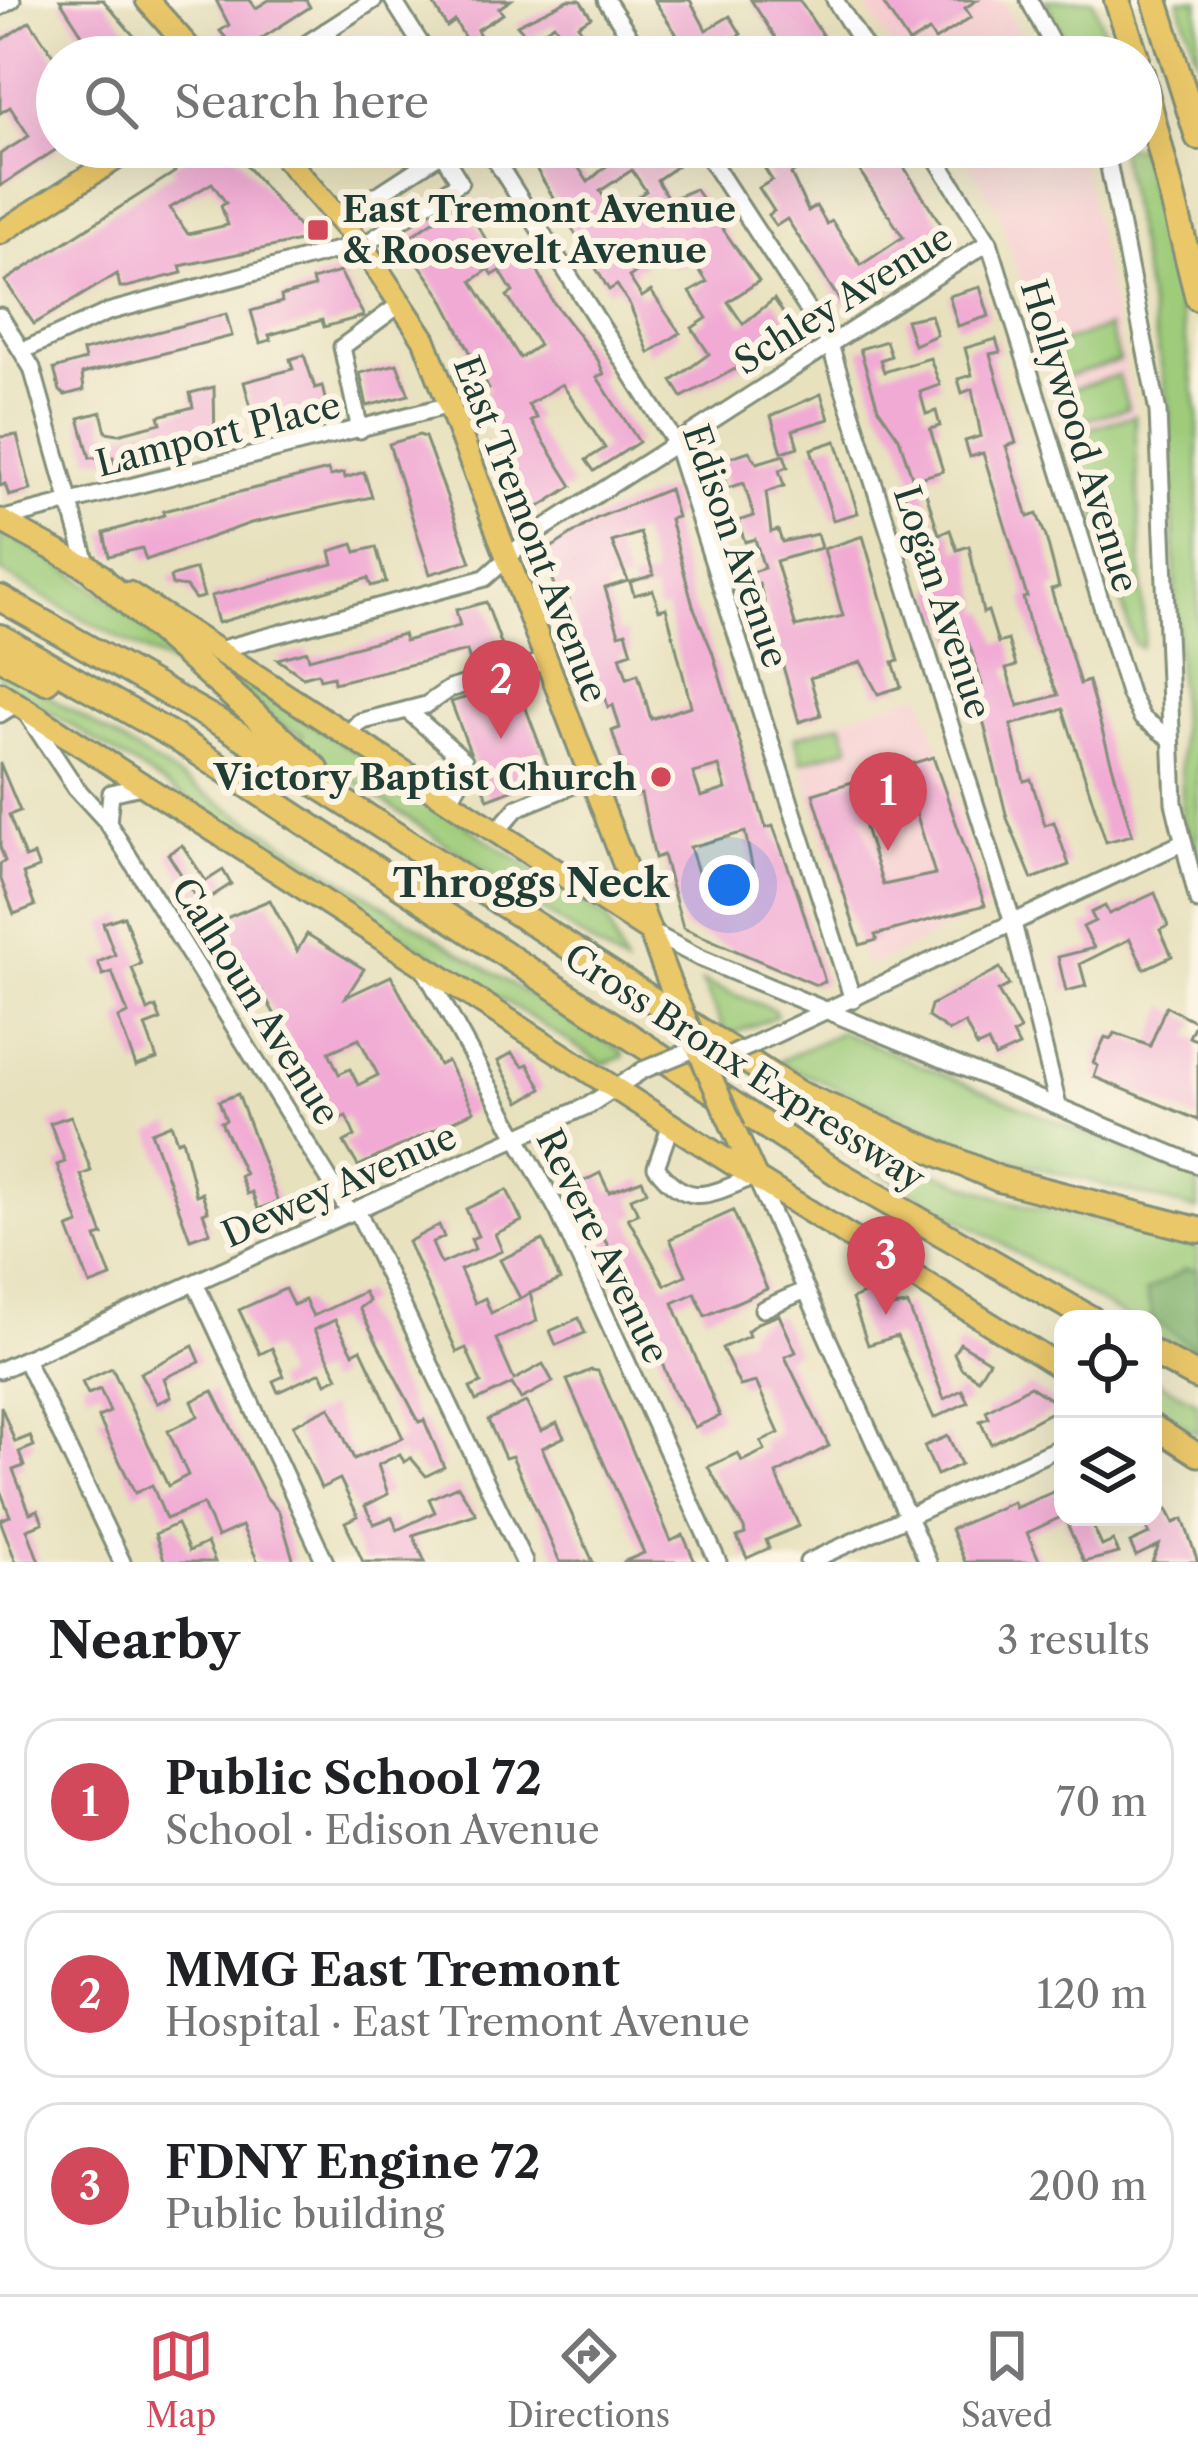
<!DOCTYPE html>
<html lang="en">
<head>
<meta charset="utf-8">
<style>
  :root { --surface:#fff; --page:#f6f6f6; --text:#202124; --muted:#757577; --line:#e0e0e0; --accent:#d1495b }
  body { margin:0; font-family:"Libre Caslon Text",serif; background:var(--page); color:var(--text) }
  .controls { position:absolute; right:36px; bottom:36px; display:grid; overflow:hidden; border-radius:24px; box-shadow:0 12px 48px #0002 }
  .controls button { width:108px; height:108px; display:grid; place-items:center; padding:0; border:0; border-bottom:3px solid var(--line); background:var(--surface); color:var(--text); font:60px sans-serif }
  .you { position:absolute; left:729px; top:885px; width:42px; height:42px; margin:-30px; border:9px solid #fff; border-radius:50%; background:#1a73e8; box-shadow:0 0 0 18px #1a73e833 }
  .badge { display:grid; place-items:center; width:78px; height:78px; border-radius:50%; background:var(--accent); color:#fff; font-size:39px; font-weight:700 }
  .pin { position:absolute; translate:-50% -99px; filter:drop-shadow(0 3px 6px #0008) }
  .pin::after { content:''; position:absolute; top:63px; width:42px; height:36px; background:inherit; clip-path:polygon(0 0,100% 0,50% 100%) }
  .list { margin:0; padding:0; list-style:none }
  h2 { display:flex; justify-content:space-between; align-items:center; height:156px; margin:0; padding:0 48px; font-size:51px }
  h2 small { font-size:39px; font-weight:400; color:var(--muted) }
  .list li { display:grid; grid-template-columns:78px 1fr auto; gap:36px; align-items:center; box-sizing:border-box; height:168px; margin:0 24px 24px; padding:0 24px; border:3px solid var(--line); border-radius:36px }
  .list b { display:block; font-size:45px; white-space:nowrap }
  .list p { margin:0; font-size:39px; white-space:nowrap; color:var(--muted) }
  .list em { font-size:39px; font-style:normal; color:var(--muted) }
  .icon { flex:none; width:66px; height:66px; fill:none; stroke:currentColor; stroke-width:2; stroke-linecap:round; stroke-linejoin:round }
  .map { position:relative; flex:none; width:1198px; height:1562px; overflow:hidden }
  .search { position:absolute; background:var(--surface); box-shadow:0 12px 48px #0002; left:36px; right:36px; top:36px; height:132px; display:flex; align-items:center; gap:30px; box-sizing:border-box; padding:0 42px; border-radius:66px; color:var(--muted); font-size:45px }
  .sheet { height:732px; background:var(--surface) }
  nav { display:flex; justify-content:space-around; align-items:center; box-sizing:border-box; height:168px; border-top:3px solid var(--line); background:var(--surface); font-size:33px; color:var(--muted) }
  nav a { display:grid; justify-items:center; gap:6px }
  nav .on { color:var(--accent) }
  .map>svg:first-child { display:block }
</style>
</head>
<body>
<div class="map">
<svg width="1198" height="1562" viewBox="0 0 1198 1562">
  <rect width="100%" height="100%" fill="#fcf5e5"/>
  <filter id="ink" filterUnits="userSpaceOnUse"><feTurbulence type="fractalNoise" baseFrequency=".00833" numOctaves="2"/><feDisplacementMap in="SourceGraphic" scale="24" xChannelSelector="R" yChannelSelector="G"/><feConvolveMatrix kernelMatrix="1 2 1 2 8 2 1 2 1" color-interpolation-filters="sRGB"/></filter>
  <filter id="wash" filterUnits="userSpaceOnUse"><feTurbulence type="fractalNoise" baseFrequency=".004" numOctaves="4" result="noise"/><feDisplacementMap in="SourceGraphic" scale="48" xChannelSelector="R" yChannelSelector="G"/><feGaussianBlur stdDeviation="2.7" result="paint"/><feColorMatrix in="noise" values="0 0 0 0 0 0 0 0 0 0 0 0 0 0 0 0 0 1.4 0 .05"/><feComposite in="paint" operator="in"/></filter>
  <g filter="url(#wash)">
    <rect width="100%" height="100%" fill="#e7e1be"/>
    <g fill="#f7cfd3">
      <polygon points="862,0 1003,0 1032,57 899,57"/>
      <polygon points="958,147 1079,147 1135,415 1071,434 997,208"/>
      <polygon points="921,693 989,910 865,968 793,735"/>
    </g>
    <g fill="#9ecc7a" stroke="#5e8457" stroke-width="3">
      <polygon points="1045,0 1093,0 1113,57 1074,57"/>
      <polygon points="1179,0 1198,0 1198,63"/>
      <polygon points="1119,147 1140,147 1184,328 1198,415 1198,869 1183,818 1169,406"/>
      <polygon points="1109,327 1119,361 1059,379 1049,346"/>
      <polygon points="1118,375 1128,408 1074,423 1064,392"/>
      <polygon points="1135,415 1144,636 1141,648 1134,644 1071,434"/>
      <path d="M0,532C71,566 124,609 182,662L177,667C116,638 59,606 0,571Z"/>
      <polygon points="168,629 607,919 625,966 298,743 303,734 284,727"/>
      <path d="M0,667C209,793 413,927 623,1052V1057L604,1064L0,680Z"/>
      <polygon points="842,723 850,747 802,762 795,737"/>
      <polygon points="702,982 774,1010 777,1016 727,1036"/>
      <polygon points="841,1032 1198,1180 1198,1210 984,1153 778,1062"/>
      <polygon points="852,1141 1009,1201 1198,1248 1198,1356 1153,1332 1153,1319 1129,1319 844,1151"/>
      <polygon points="1153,1379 1198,1403 1198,1434 1153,1405"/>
    </g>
    <polygon fill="#7eb06a" stroke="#4e764f" stroke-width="3" points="1185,1269 1198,1270 1198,1350 1153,1320 1146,1292"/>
    <g id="blocks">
      <g fill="#f1aad4" fill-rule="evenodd">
        <polygon points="60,0 103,0 152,57 109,57 103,48 94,53"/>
        <polygon points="216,0 250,0 256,8 269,0 306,0 310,7 239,53 220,31 229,25"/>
        <polygon points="431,0 511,0 499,8 503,14 477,30 492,57 476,57 455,21 447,27"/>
        <polygon points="568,0 580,0 591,17 578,25 599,57 575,57 554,24 530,39 517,25"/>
        <polygon points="654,0 690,0 706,30 730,16 741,34 728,42 724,36 692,57 663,57 683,44"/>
        <polygon points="751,0 799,0 837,57 788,57"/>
        <polygon points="881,0 977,0 965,8 971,17 956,27 935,40 929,31 909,43"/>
        <polygon points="30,21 57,61 57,149 0,186 0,154 29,136 10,107 0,113 0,41"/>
        <path d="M201,147H230L309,239L180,266L182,273L127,287H120L117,274L34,324L5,281L175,172L171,167ZM212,183L226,203L221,206L228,225L188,234L170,208Z"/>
        <path d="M523,147H565L588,182L628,147H664L677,166L657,180L669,200L695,189L759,281L728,302L743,324L774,299L798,336L682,397L672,381L709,354L692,328L707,318L690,292L707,282L700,271L693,261L673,267L657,243L637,255L645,267H635L638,271L629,277L642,297L651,291L680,333L649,353L630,305L617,285L609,290ZM632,170L646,191L633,200L640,212L622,225L600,191Z"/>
        <polygon points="751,147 834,147 791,174 808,211 816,206 827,224 832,221 861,265 903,237 844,147 891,147 948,235 842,304 787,219 776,226 768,215 774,211 759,188 772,180"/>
        <path d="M459,197L500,261L525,245L553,302L598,360L604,374L597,377L639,442L594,471L586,460L605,448L562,384L528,405L537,418L531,421L572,486L528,514L483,393L489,389L442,297L403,241L452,209L449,204ZM489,269L493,275L500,271L513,292L507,296L539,345L520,358L472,281Z"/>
        <polygon points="340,272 364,316 324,327 322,320 269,335 271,340 260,343 251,311 282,302 281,296 314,287 312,280"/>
        <polygon points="980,287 989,316 958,326 949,296"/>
        <polygon points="226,314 232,336 82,374 84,390 65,395 60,391 54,369 85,360 83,351"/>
        <polygon points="931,315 937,335 914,345 906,320"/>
        <polygon points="996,339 1000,352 990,354 1016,443 1006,446 1028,517 1037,514 1046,537 1059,587 1051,589 1080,684 1088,681 1132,835 1106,842 1063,709 1011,725 1024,781 1031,779 1045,825 1054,822 1069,865 1032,879 1007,818 975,687 982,685 974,658 969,644 958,647 948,619 942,621 932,589 944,585 932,550 922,552 903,490 923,484 939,534 950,530 957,550 969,546 983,613 988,611 998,643 1008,640 1016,666 1006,669 1018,706 1058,695 1032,634 1023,598 1027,597 983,453 970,457 965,441 981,436 972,389 962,393 958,379 972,375 965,348"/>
        <polygon points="886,341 891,356 880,360 884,372 930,358 940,385 920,392 926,414 936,411 940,426 930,429 943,471 913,480 899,438 878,408 860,349"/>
        <polygon points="304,355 315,388 322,386 328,412 297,420 294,410 254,420 244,382 293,369 290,359"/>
        <polygon points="397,364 409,395 367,406 360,373"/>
        <polygon points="214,387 215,445 203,448 200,437 115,464 113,457 90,458 79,418 101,412 106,432 118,434 161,423 159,416 193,407 190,393"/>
        <polygon points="821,394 829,419 793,430 798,447 782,452 771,416"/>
        <polygon points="17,435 31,490 9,496 5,484 0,486 0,437"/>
        <polygon points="419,435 425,437 471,562 430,574 389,444"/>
        <polygon points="836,441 858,513 833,520 811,449"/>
        <polygon points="749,451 757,463 784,455 788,467 779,470 784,486 766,492 771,532 778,530 782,542 817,534 821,548 776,561 796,627 843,616 824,549 863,536 899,661 893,662 901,687 878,694 861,662 810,678 821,715 799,722 759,583 754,585 749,573 764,568 755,539 745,542 738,521 754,516 744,483 727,488 719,461"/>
        <polygon points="328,470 330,476 344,473 345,478 364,472 372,497 251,523 146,560 142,548 109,556 104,533 164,515 163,511"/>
        <path d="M669,489L677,517L670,519L693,606L712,651L766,828L773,826L797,891L825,982L816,985L683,928L663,855L655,858L641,794L633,796L627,777L612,731L620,728L613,705L608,707L600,681L591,684L569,600L560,603L543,553L597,518ZM640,533L654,575L630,582L634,595L653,590L659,610L666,608L691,706L651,719L638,674L627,678L620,656L632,652L626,632L619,634L605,588L628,581L612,542ZM719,766L726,789L701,797L693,773ZM745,832L754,875L723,884L721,876L701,882L690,847Z"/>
        <polygon points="353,544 356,552 376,547 386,582 371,586 368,578 218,623 211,596 333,564 330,551"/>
        <polygon points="196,569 204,597 195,599 186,587 172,585 170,577"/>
        <polygon points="486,602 507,660 472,670 467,651 334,683 333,676 320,679 318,673 303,677 277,659 307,651 309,659 403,634 405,641 426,635 460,626 456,610"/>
        <polygon points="516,682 551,775 488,799 451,702"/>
        <path d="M933,757L985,905L875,935L877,940L860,945L813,794ZM913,803L935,874L883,885L862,818Z"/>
        <polygon points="0,763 20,811 9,815 25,858 34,855 39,868 23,874 35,906 14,914 0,877 0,864 5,861 0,847"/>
        <polygon points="182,845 206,881 223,870 231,884 200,904 168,854"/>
        <polygon points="1155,893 1168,926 1160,930 1172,956 1144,969 1130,939 1080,964 1086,986 1066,991 1058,957 1094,948 1083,927 1095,921 1091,913 1105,906 1109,914"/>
        <path d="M270,900L297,951L307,934L364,969L346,997L391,976L439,1065L447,1061L474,1111L358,1166L344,1142L355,1136L346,1116L335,1121L315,1077L311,1079L261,990L256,992L214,923ZM359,1039L378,1075L358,1085L350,1069L339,1074L329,1052Z"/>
        <polygon points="124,916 141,964 132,968 148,1011 156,1007 161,1020 145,1026 157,1059 136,1066 118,1018 128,1014 112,972 103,975 98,962 115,955 103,923"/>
        <polygon points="1000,968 1009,985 998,991 1020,1030 1013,1034 1019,1046 995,1057 988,1042 977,1047 965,1023 949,1031 928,1017 931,1005"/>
        <polygon points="1166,1006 1196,1022 1189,1037 1198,1041 1198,1120 1094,1077 1098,1066 1093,1063 1105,1037 1111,1039 1115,1033 1150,1046"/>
        <polygon points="512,1053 523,1066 528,1064 542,1089 520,1102 498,1061"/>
        <polygon points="238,1094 278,1202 258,1209 252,1192 247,1194 240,1176 245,1174 221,1122 226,1120 219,1101"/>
        <polygon points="71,1116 91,1171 81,1175 103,1235 96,1237 111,1277 90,1285 68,1228 79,1224 57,1165 65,1162 50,1123"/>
        <polygon points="171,1124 177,1141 182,1139 196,1195 202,1193 208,1211 203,1213 210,1232 190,1239 151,1132"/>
        <polygon points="600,1173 609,1192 642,1180 647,1191 631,1198 638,1214 628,1218 665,1285 686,1275 670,1239 733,1211 767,1289 705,1316 695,1293 673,1303 720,1416 695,1427 673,1390 627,1275 619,1278 607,1244 572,1187"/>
        <polygon points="507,1190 522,1221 495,1234 502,1251 460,1270 475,1303 485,1298 491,1313 529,1294 520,1298 500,1260 543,1240 560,1280 530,1293 537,1321 496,1339 514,1380 543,1364 553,1382 521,1399 512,1384 476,1401 470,1388 481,1383 466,1348 457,1352 408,1242 439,1225 444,1237 432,1243 441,1264 475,1249 471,1239 478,1236 466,1209"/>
        <polygon points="882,1286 892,1307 908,1305 944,1399 962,1390 968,1402 934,1418 897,1336 868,1345 852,1299"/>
        <polygon points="285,1289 293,1305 305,1300 313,1316 364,1292 369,1301 359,1308 419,1422 424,1420 444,1467 426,1476 411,1458 404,1462 400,1454 378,1465 388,1494 365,1506 374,1524 392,1517 397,1530 435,1512 429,1499 458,1486 476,1514 413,1535 425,1562 363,1562 345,1522 358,1516 340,1479 321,1488 293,1425 330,1407 354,1459 403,1438 361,1349 353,1353 335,1320 314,1330 338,1377 326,1383 321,1372 278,1392 273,1381 284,1376 272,1348 260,1354 239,1310"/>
        <polygon points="779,1315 796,1352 785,1357 829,1446 776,1474 799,1526 766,1540 769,1548 747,1558 737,1537 745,1534 744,1528 708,1467 738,1453 742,1461 765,1450 761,1442 779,1433 756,1382 740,1386 722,1348 749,1336 747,1331 757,1323"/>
        <polygon points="579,1318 585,1333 556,1345 550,1331"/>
        <polygon points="960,1343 989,1361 978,1379 961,1368 954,1353"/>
        <polygon points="193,1346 200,1362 164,1378 171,1397 157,1403 140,1373"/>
        <polygon points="112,1368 168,1486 188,1475 168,1431 198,1416 192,1401 213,1391 266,1497 279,1512 294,1562 258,1562 242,1526 217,1537 203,1504 166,1519 152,1485 135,1493 98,1417 110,1412 100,1389 88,1394 82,1382"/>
        <polygon points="591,1370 598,1371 608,1393 671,1541 683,1535 695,1562 623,1562 644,1553 567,1380"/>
        <polygon points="1030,1386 1051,1400 1055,1410 991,1444 980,1421 989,1418 986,1411"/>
        <polygon points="526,1402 541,1431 557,1423 564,1437 542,1448 593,1562 560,1562 512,1456 505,1458 488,1420"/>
        <polygon points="1,1406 15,1442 30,1436 34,1446 19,1452 24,1466 13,1470 30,1513 38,1510 43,1523 27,1529 39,1562 16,1562 0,1520 10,1516 0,1490"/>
        <polygon points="948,1436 961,1464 937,1475 924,1446"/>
        <polygon points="1063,1488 1063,1516 1027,1533 1040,1562 965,1562 951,1529 1013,1502 1015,1508"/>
        <polygon points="1167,1509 1174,1523 1183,1519 1198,1562 1152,1562 1159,1545 1136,1556 1130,1543 1149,1534 1142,1520"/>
        <polygon points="1064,1517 1089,1517 1102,1546 1113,1541 1119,1553 1084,1562"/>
        <polygon points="177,1524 189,1551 207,1543 215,1562 165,1562 155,1534"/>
      </g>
    </g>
  </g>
  <g filter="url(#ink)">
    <use href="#blocks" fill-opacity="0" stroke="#838f79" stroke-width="3"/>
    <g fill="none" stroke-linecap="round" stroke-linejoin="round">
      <g stroke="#838f79" stroke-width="21">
        <g id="minor">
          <polyline points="393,0 429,57"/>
          <polyline points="606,0 643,57"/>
          <polyline points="835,0 871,57"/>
          <polyline points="1029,0 1059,57"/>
          <polyline points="0,7 12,0"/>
          <polyline points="326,31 344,57"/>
          <polyline points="286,57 374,0"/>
          <polyline points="487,147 675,442 853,1000"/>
          <polyline points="702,147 829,342 1013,923 1058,1105"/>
          <polyline points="929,147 989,242 1129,693 1142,718 1171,739"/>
          <polyline points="1105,147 1158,412 1174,803 1198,901"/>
          <polyline points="339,220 442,153 460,182 362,246"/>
          <polyline points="0,316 32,368 88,567"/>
          <polyline points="24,350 108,312 360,244"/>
          <polyline points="360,430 342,347 403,302"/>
          <polyline points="0,520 450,405"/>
          <polyline points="218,650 485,578 532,536 989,242"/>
          <polyline points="407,710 426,705 449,689 546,661"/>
          <polyline points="0,714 19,702 76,788 108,823 350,1213"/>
          <polyline points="348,734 359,722 407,710 464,760 464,774 449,801"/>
          <polyline points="108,823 111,793 141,786"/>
          <polyline points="496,832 517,808 590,778"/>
          <polyline points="649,931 700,958 1198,1165"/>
          <polyline points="422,965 558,1211 718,1562"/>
          <polyline points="755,1044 1180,844"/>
          <path d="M671,1124L656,1167C689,1211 712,1193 755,1176L928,1562"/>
          <polyline points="357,1210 524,1562"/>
          <polyline points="195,1283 325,1562"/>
          <polyline points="763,1309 806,1290"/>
          <polyline points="25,1359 122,1562"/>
          <polyline points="0,1370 589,1105 643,1070"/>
          <polyline points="808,1562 1063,1446"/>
        </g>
      </g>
      <g stroke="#838f79" stroke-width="27">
        <g id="major">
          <polyline points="147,0 197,57"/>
          <polyline points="276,147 362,246 424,339 673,992"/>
          <polyline points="0,233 134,147"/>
          <polyline points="0,520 102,576"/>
          <polyline points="129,593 646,929"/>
          <polyline points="0,693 717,1154 1063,1369"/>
          <polyline points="734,1130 755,1176"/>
          <polyline points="1153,1426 1198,1455"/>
        </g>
      </g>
      <g stroke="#838f79" stroke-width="30">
        <g id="highway">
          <polyline points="1117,0 1136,57"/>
          <polyline points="1155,0 1198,137"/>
          <polyline points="1141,73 1198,298"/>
          <polyline points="88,567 316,769"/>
          <polyline points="0,598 224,725 799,1094 999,1179 1198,1230"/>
          <polyline points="0,637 175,737 839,1174 1091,1319"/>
          <polyline points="0,657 46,681"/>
          <polyline points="1153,1353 1198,1377"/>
        </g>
      </g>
      <use href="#minor" stroke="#fff" stroke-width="15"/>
      <use href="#major" stroke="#eac769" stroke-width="21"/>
      <use href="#highway" stroke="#eac769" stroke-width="24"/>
      <g stroke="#838f79" stroke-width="21" stroke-linecap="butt">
        <g id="minor-bridge">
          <polyline points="705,1066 755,1044"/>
          <polyline points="643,1070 697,1048"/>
        </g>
      </g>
      <g stroke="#838f79" stroke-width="27" stroke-linecap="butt">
        <polyline id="major-bridge" points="673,992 734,1130"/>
      </g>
      <use href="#minor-bridge" stroke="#fff" stroke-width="15"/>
      <use href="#major-bridge" stroke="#eac769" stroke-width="21"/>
    </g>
  </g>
  <g fill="#d1495b" stroke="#fcf5e5" stroke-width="4.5">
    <rect x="306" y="218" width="24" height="24" rx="6"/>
    <circle cx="661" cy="777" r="12"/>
  </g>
  <g text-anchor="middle" stroke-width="12" stroke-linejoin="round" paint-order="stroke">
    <g font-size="36" font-weight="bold" fill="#1f3d34" stroke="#fcf5e5" text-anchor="start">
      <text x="342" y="222">East Tremont Avenue<tspan x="342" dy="41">&amp; Roosevelt Avenue</tspan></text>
      <text x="637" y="790" text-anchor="end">Victory Baptist Church</text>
    </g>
    <g font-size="36" fill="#1f3d34" stroke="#fcf5e5">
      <text transform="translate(843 299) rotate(-32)" y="13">Schley Avenue</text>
      <text transform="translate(218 434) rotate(-14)" y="13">Lamport Place</text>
      <text transform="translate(1080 436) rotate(73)" y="13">Hollywood Avenue</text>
      <text transform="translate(531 529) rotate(69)" y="13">East Tremont Avenue</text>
      <text transform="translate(736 546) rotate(71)" y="13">Edison Avenue</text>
      <text transform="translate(943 602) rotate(72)" y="13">Logan Avenue</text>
      <text transform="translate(256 1001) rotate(58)" y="13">Calhoun Avenue</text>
      <text transform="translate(745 1067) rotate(33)" y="13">Cross Bronx Expressway</text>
      <text transform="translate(339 1185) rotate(-24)" y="13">Dewey Avenue</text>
      <text transform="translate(603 1246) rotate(64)" y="13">Revere Avenue</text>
    </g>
    <g font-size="39" font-weight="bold" fill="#1f3d34" stroke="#fcf5e5">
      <text x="531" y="897">Throggs Neck</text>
    </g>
  </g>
</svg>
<div class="controls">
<button><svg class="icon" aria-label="locate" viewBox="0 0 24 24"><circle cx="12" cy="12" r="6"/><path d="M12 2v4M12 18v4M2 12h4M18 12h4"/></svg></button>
<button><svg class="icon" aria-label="layers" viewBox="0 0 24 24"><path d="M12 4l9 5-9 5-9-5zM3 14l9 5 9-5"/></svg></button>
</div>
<div class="you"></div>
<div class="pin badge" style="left:888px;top:851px">1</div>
<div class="pin badge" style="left:501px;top:739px">2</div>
<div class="pin badge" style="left:886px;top:1315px">3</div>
<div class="search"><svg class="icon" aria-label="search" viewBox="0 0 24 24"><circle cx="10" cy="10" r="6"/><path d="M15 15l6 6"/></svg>Search here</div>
</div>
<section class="sheet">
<h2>Nearby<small>3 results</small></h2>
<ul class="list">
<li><span class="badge">1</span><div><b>Public School 72</b><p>School · Edison Avenue</p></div><em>70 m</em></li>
<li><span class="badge">2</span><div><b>MMG East Tremont</b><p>Hospital · East Tremont Avenue</p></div><em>120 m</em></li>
<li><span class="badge">3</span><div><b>FDNY Engine 72</b><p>Public building</p></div><em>200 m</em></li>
</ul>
</section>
<nav>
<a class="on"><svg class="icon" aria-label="map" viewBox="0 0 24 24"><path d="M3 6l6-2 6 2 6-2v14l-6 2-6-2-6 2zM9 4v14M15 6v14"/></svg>Map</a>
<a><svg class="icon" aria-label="directions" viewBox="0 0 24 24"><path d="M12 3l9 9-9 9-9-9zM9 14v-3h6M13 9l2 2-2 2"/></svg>Directions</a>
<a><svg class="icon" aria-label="saved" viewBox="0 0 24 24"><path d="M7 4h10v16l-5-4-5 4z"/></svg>Saved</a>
</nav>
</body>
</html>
